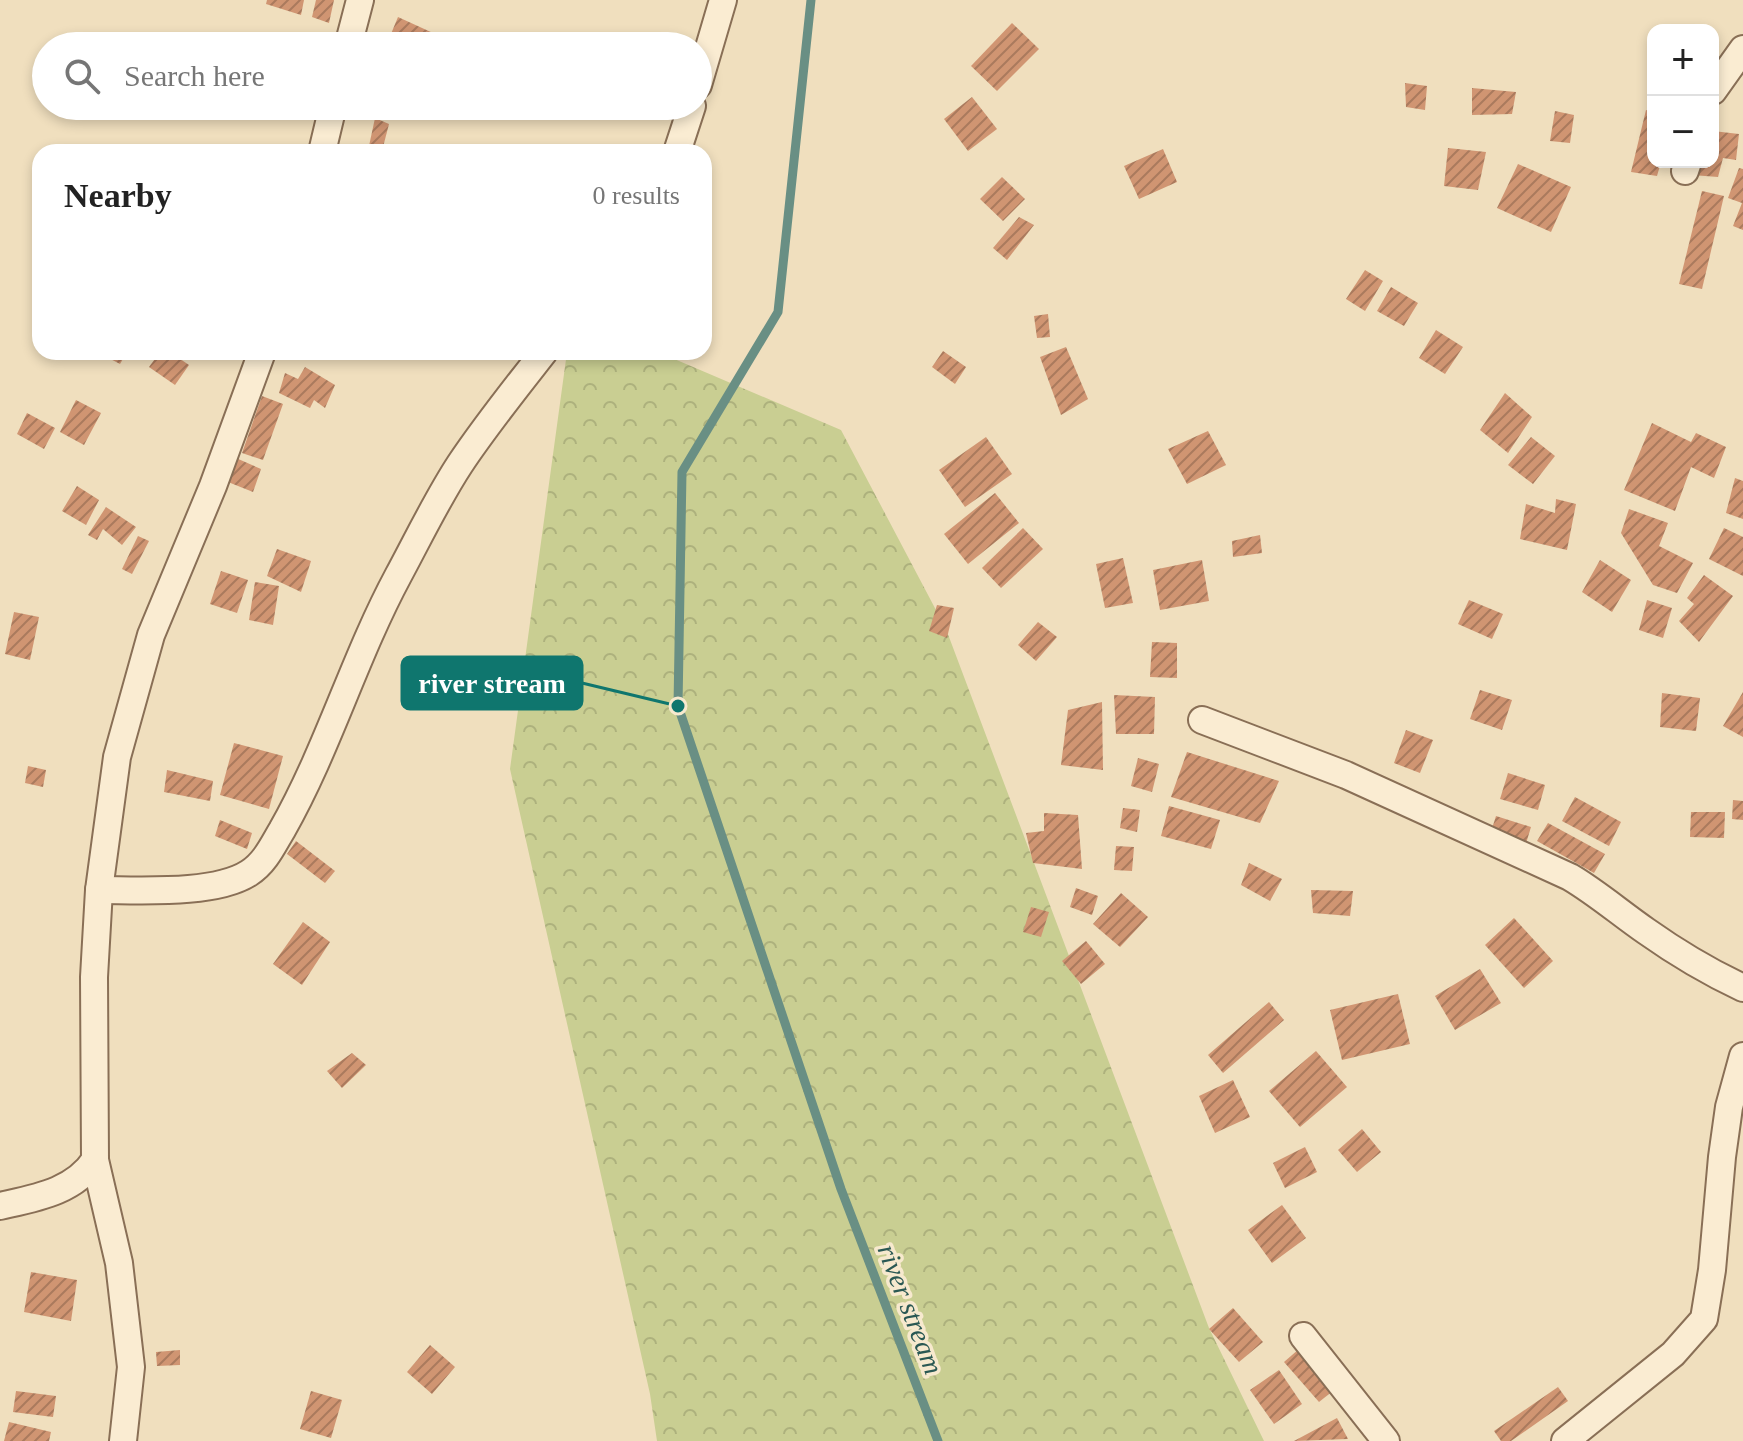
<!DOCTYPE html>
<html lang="en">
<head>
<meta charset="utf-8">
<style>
  :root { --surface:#fff; --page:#f6f6f6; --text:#222; --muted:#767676; --line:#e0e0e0 }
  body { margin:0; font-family:Georgia,serif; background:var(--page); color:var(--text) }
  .controls { position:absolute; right:24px; top:24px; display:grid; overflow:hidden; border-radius:16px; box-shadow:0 4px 12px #0003 }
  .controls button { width:72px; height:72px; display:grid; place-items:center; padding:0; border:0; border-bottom:2px solid var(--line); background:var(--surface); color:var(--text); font:40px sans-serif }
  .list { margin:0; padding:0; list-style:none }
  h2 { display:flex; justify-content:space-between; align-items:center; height:104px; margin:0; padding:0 32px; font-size:34px }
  h2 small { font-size:26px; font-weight:400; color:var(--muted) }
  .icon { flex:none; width:44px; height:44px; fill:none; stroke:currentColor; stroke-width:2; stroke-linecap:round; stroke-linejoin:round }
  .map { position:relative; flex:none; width:1743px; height:1441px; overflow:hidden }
  .search { position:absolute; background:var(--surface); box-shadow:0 4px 12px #0003; left:32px; top:32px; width:680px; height:88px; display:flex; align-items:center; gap:20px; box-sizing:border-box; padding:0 28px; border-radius:44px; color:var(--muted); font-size:30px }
  .panel { position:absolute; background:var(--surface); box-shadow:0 4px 12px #0003; left:32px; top:144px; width:680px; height:216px; border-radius:24px }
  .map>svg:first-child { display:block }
</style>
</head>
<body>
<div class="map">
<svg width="1743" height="1441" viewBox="0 0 1743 1441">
  <defs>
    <pattern id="forest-crowns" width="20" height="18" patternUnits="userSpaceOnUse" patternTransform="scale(2)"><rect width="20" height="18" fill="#c9ce92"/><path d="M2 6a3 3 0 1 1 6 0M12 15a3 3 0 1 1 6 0" fill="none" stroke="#adb17d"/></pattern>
    <pattern id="building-hatch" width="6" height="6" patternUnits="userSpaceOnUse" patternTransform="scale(2)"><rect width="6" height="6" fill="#d09572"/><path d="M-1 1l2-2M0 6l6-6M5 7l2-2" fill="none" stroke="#aa7a5d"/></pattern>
  </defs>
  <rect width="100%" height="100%" fill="#f0dfbe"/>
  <polygon fill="url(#forest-crowns)" points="567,352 658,352 841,430 946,629 1209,1328 1264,1441 657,1441 650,1394 510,769"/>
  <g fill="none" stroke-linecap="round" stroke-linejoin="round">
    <polyline stroke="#698f84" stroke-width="9" points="811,0 778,312 682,472 678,706 841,1189 938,1441"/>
  </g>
  <g fill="url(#building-hatch)">
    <polygon points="267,0 304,0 301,15 266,4"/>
    <polygon points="316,0 334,0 329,23 312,17"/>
    <polygon points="398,17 433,33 427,46 386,46"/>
    <polygon points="1012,23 1039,49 997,91 971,66"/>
    <polygon points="1405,83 1427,86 1425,110 1406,107"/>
    <polygon points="1472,88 1516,92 1512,114 1472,115"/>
    <polygon points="972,97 997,129 968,151 944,119"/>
    <polygon points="1646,110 1653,112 1653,162 1661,162 1657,176 1631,172"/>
    <polygon points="1555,111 1574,115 1570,143 1550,141"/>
    <polygon points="375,118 389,124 382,151 369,146"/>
    <polygon points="1713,131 1739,134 1736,160 1723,158 1718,177 1692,175 1695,162 1713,162"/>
    <polygon points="1448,148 1486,152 1478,190 1444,186"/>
    <polygon points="1163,149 1177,182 1139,199 1124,166"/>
    <polygon points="1518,164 1571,187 1551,232 1497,208"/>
    <polygon points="1739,168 1743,169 1743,230 1733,226 1742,203 1728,198"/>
    <polygon points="1002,177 1025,199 1003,221 980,199"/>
    <polygon points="1702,191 1724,196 1702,289 1679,284"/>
    <polygon points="1019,217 1034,225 1007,260 993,248"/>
    <polygon points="1365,270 1383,281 1365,311 1346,299"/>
    <polygon points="1391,287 1418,303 1404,326 1377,311"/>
    <polygon points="1048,314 1050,337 1037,338 1034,316"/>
    <polygon points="1436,330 1463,347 1445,374 1419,358"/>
    <polygon points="1066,347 1088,399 1061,415 1040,357"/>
    <polygon points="943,351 966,367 955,384 932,367"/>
    <polygon points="97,352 127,352 120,364"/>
    <polygon points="160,352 170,352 189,365 175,385 149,367"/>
    <polygon points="335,352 374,352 374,358 334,354"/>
    <polygon points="305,367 335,385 325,408 314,400 310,408 279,393 285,373 298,379"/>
    <polygon points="1505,393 1532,417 1508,453 1480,430"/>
    <polygon points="262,396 283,404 263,460 242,453"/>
    <polygon points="76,400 101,413 84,445 60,432"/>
    <polygon points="27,413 55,428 44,449 17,434"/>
    <polygon points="1652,423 1691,442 1696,433 1726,447 1714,478 1691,467 1675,511 1624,490"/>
    <polygon points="1208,431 1226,465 1187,484 1168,449"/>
    <polygon points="986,437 1012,474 965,507 939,470"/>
    <polygon points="1531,437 1555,456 1533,484 1508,465"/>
    <polygon points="236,458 261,469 253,492 228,482"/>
    <polygon points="1735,478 1743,481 1743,519 1726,513"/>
    <polygon points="77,486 99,500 86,525 62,511"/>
    <polygon points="995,493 1019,523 968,564 944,534"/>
    <polygon points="1556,499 1576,504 1567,550 1520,539 1526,504 1555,513"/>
    <polygon points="106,507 136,527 122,545 103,529 97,540 88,535"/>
    <polygon points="1629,509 1668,523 1659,546 1693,563 1677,593 1653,585 1621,533"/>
    <polygon points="1023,528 1043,549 1001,588 982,568"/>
    <polygon points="1724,528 1743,537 1743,576 1709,559"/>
    <polygon points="1260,535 1262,553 1233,557 1232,541"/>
    <polygon points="138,536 149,541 132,574 122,569"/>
    <polygon points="277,549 311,561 301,592 267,576"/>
    <polygon points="1123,558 1133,603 1105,608 1096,564"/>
    <polygon points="1202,560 1209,601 1160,610 1153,570"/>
    <polygon points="1600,560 1631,580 1612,612 1582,592"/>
    <polygon points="221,571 248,580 237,613 210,604"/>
    <polygon points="1704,575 1733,596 1699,642 1679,621 1694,604 1687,598"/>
    <polygon points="255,582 279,586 273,625 249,620"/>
    <polygon points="1469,600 1503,614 1492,639 1458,624"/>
    <polygon points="1647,600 1672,608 1663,638 1639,630"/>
    <polygon points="937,605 954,608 947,638 929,631"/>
    <polygon points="14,612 39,617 30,660 5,654"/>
    <polygon points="1038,622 1057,637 1036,661 1018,645"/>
    <polygon points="1152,642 1177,643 1177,678 1150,677"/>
    <polygon points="1480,690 1512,700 1502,730 1470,719"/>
    <polygon points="1743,692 1743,737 1723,726"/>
    <polygon points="1662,693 1700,698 1696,731 1660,727"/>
    <polygon points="1114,695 1155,697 1154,734 1116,734"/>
    <polygon points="1102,702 1103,770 1061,765 1068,710"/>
    <polygon points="1406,730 1433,740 1420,773 1394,763"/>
    <polygon points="234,743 283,756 269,809 220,795"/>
    <polygon points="1187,752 1279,781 1260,823 1171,797"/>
    <polygon points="1138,758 1159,764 1152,792 1131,786"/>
    <polygon points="28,766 46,770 43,787 25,783"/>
    <polygon points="167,770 213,781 210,801 164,792"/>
    <polygon points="1508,773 1545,785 1538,810 1500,799"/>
    <polygon points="1575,797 1621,822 1609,846 1562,821"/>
    <polygon points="1733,800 1743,801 1743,820 1732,819"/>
    <polygon points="1169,806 1220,820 1211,849 1161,836"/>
    <polygon points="1123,808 1140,810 1137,832 1120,828"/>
    <polygon points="1691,812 1725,812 1724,838 1690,837"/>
    <polygon points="1044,813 1078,815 1082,869 1033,863 1026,833 1044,831"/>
    <polygon points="1496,816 1531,827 1524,850 1489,838"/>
    <polygon points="220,820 252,833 247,849 215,836"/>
    <polygon points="1548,823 1605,854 1594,873 1537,841"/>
    <polygon points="296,841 335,871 325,883 287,854"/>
    <polygon points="1116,846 1134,847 1132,871 1114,870"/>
    <polygon points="1249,863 1282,879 1270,901 1241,885"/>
    <polygon points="1076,888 1098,896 1092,915 1070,907"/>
    <polygon points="1311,890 1353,891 1350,916 1313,913"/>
    <polygon points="1121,893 1148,917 1120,947 1093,924"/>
    <polygon points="1031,907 1049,912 1041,937 1023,932"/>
    <polygon points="1514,918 1553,961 1524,988 1485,945"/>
    <polygon points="303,922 330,942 302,985 273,964"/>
    <polygon points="1086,941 1105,964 1081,984 1062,961"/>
    <polygon points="1480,969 1501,1003 1455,1030 1435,996"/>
    <polygon points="1398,994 1410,1044 1342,1060 1330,1010"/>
    <polygon points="1269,1002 1284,1020 1223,1073 1208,1055"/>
    <polygon points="1316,1051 1347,1087 1300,1127 1269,1091"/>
    <polygon points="352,1053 366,1065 342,1088 327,1071"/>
    <polygon points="1233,1080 1250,1117 1215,1133 1199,1096"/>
    <polygon points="1362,1129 1381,1152 1357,1172 1338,1150"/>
    <polygon points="1305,1147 1317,1172 1285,1188 1273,1163"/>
    <polygon points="1282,1205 1306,1238 1272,1263 1248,1230"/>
    <polygon points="31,1272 77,1280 71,1321 24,1312"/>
    <polygon points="1233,1308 1263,1342 1239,1362 1209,1329"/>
    <polygon points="430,1345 455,1367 432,1394 407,1372"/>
    <polygon points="1299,1349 1334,1390 1319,1402 1284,1362"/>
    <polygon points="180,1350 180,1365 157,1366 156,1352"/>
    <polygon points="1279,1370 1302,1404 1274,1424 1250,1390"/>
    <polygon points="1558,1387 1568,1401 1511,1441 1501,1441 1494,1431"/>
    <polygon points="16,1391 56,1396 53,1417 13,1412"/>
    <polygon points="311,1391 342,1400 331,1438 300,1429"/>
    <polygon points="1337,1418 1348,1439 1294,1441"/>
    <polygon points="9,1422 51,1432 49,1441 4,1441"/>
  </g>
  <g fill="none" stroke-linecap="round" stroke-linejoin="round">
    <g stroke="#896f56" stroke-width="30">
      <g id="street">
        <polyline points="348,46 360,0"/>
        <polyline points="698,85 723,0"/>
        <polyline points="1713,91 1743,49"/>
        <polyline points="322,152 333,106"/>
        <polyline points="677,152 692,106"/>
        <polyline points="1685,171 1688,162"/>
        <path d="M1202,720L1346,775L1570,877C1597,893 1620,913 1646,931C1677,953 1709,972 1743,988"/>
        <path d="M99,890C140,890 215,895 249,873C265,863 273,845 282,830C328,749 354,658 398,576C418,539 437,499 460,464C486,425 515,389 544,352"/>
        <polyline points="95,1160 119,1263 131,1367 123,1441"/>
        <path d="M0,1206C35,1198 74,1192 95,1160L94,977L99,890L117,757L151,635L213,486L262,352"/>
        <polyline points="1303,1336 1386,1441"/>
        <polyline points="1565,1441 1673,1354 1704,1319 1712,1270 1722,1157 1729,1107 1743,1056"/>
      </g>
    </g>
    <use href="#street" stroke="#faecd2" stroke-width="26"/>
  </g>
  <g text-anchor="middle" stroke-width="7" stroke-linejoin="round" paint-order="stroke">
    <g font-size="28" font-style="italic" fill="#2a5853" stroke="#f7e9ce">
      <text transform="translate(911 1309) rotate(69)" y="10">river stream</text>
    </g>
  </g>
  <path fill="none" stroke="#0f766e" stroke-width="3" d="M678 706L582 683"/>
  <circle fill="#0f766e" stroke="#f7e9ce" stroke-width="3" cx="678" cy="706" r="8"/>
  <rect fill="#0f766e" stroke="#0f766e" stroke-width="3" x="402" y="657" width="180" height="52" rx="8"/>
  <g font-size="28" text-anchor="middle" font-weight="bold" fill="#fff">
    <text x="492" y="693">river stream</text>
  </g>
</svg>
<div class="controls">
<button>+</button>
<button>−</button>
</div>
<div class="search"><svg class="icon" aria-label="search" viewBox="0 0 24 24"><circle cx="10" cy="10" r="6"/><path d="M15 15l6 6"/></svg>Search here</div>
<section class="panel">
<h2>Nearby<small>0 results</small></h2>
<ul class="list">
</ul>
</section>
</div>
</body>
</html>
